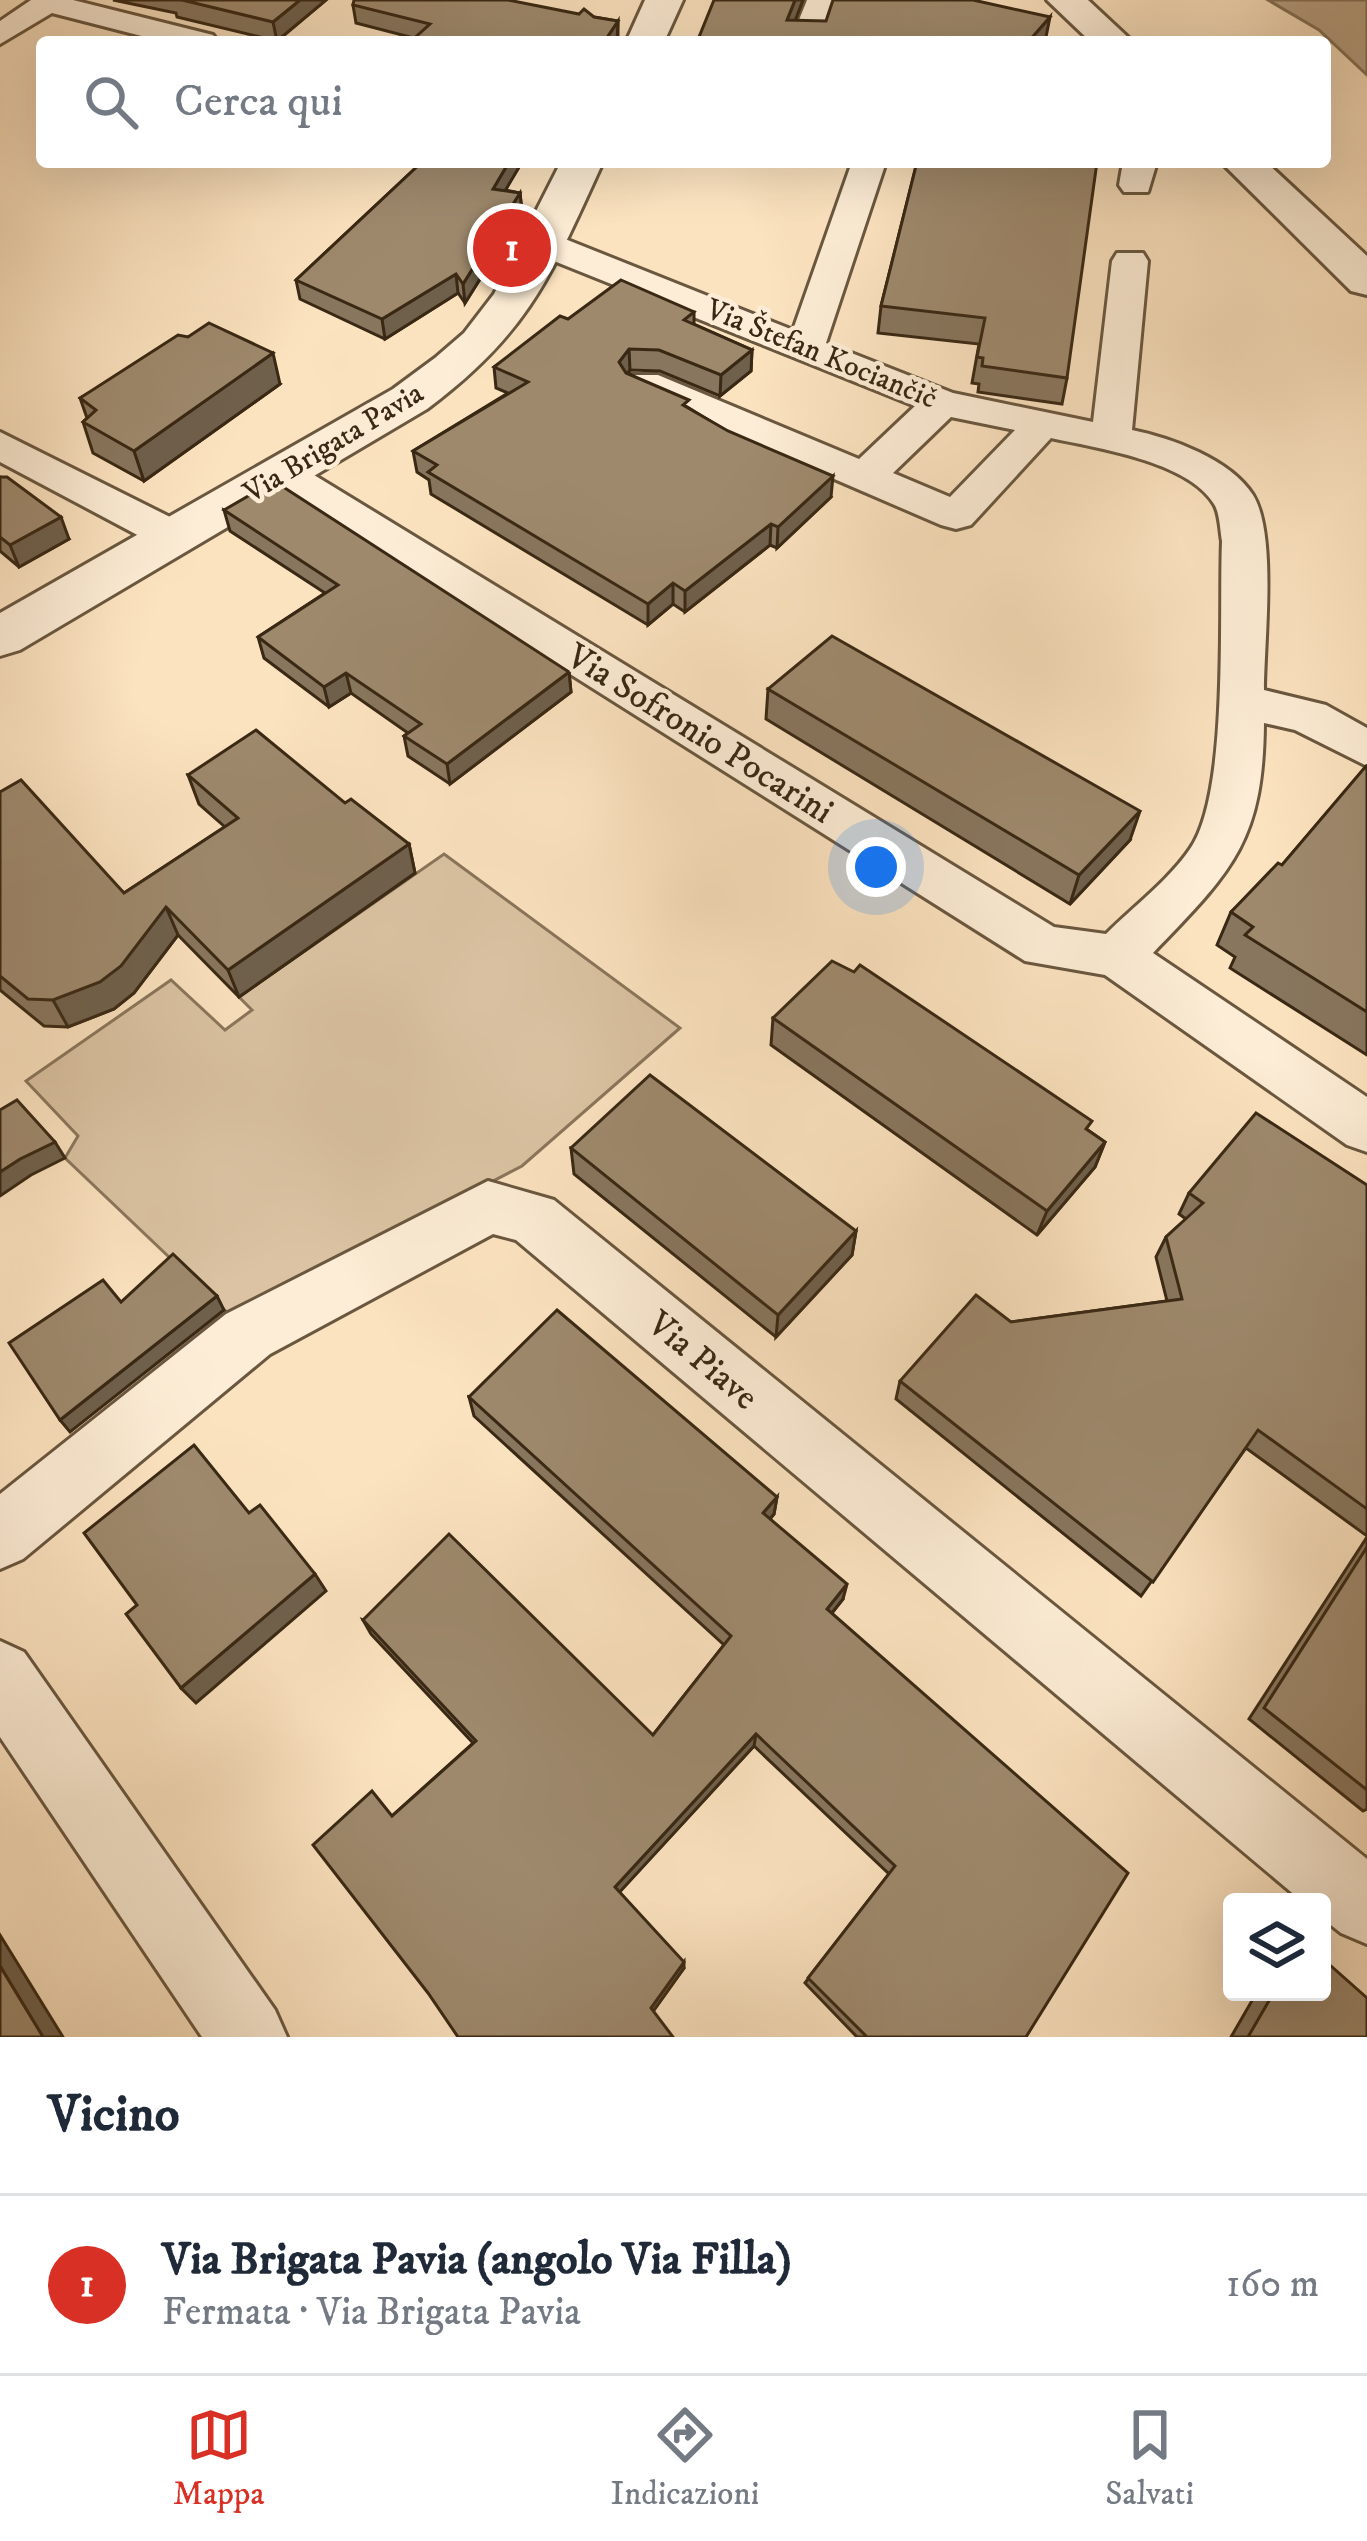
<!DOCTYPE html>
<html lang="it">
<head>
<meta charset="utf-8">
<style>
  :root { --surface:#fff; --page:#f6f6f7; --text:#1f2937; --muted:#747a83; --line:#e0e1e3; --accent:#d93025 }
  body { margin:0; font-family:"IM FELL DW Pica",serif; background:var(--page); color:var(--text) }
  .controls { position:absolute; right:36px; bottom:36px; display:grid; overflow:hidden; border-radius:12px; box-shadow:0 12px 48px #0002 }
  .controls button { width:108px; height:108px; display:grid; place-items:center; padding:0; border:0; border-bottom:3px solid var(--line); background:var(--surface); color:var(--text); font:60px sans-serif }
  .you { position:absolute; left:876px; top:867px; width:42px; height:42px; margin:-30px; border:9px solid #fff; border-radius:50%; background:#1a73e8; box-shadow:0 0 0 18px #1a73e833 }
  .badge { display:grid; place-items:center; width:78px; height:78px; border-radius:50%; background:var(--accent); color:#fff; font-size:39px; font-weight:700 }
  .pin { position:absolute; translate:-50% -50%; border:6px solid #fff; box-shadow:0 3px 12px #0006 }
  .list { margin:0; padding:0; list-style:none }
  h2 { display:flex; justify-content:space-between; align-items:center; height:156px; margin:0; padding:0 48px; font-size:51px }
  h2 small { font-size:39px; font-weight:400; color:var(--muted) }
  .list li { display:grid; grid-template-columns:78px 1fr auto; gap:36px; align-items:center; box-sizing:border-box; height:180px; padding:0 48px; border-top:3px solid var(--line) }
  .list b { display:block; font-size:45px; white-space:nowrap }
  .list p { margin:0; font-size:39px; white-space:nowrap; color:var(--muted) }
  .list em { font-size:39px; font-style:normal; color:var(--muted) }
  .icon { flex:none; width:66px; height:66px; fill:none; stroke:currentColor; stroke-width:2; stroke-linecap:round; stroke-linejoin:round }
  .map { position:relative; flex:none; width:1367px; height:2037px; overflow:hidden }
  .search { position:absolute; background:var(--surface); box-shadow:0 12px 48px #0002; left:36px; right:36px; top:36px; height:132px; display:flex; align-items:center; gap:30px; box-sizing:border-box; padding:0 42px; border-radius:12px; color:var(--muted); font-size:45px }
  .sheet { height:336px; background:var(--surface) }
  nav { display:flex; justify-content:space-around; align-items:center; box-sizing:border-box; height:168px; border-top:3px solid var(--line); background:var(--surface); font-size:33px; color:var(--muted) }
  nav a { display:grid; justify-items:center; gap:6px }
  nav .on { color:var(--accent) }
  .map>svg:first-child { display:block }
</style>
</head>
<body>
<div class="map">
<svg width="1367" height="2037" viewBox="0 0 1367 2037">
  <rect width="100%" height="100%" fill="#fce3c0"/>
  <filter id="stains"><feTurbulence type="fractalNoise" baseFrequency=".00167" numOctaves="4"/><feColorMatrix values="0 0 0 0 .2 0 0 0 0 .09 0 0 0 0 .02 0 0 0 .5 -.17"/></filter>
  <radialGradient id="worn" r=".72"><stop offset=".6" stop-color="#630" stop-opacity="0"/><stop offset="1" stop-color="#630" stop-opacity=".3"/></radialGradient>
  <polygon fill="#dbc3a3" stroke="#8a765c" stroke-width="3" points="444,854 680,1028 522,1166 232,1317 65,1158 78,1136 26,1081 171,980 225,1030 252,1010 239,997"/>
  <polygon fill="#baa386" stroke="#867258" stroke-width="3" points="1268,0 1367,0 1367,75 1319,30"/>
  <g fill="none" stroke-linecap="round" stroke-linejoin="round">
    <g stroke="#6a573f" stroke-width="6">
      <g id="minor">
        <polygon points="31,0 73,0 213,35 218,42 165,42 52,13 0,44 0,21"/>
        <polygon points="807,0 837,0 822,42 790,42"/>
        <path d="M852,162H886L826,343L953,393L1093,422L1112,261L1117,253H1143L1148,261L1132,430C1171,438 1230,459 1253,495C1277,534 1264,642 1264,690L1326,705L1367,728V766L1295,730L1264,723C1263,842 1232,871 1153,953L1367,1097V1152L1347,1145L1105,975L1025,961L266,482L260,473L266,464L281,460L296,464L1054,927L1106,934C1133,907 1169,880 1190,849C1229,794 1219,614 1222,541C1220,531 1220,513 1214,504C1188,461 1096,448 1051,438L971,525L956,529L941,525L630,391L624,383L630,375H658L859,459L915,406L529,251L524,243L529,235H555L793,330ZM951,417L1015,430L950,497L893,473Z"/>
        <polygon points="1123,162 1157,162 1148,192 1124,192 1119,185"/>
        <polygon points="0,432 190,527 196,537 190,547 175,551 160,547 0,462"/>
        <polygon points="488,1181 554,1200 1367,1859 1367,1944 1341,1933 1322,1918 1322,1902 1303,1902 516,1240 493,1234 270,1354 23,1559 0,1569 0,1494 226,1314"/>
        <polygon points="0,1641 24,1652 275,2010 287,2037 202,2037 0,1737"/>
      </g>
    </g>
    <g stroke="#6a573f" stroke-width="6">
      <g id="tertiary">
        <polygon points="645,0 683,0 664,42 626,42"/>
        <polygon points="1047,0 1088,0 1133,42 1091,42"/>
        <path d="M561,162H603C551,275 530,332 427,409L20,650L0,656V613L393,389L435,358L464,333L494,294Z"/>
        <polygon points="1221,162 1266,162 1367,256 1367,295 1351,291"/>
      </g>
    </g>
    <use href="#minor" fill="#fdedd6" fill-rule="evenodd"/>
    <use href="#tertiary" fill="#fdedd6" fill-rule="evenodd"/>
  </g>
  <g fill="#88765e" stroke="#392814" stroke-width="3">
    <polygon points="113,0 326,0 277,41 177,17 176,13"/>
    <polygon points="353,5 594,17 618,21 618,40 617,42 410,42 414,38 356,23"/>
    <polygon points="422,162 522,162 505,190 520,193 522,212 465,303 458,293 385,339 300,299 296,280"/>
    <polygon points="917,162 1067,378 1062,404 978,392 979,384 972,383 979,344 878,333 881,306"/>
    <polygon points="694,312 694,324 752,350 751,371 720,396 660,371 630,370 628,373 689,408 831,497 777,548 770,545 685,612 673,604 648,625 431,494 429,480 417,472 413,451 508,393 496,388 494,367 568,319"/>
    <polygon points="188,337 280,384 144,481 93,453 83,422 87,418 80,398"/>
    <polygon points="0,477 69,539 19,567 0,551"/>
    <polygon points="224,510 569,672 571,692 450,784 408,756 404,736 408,733 351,693 329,707 264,658 258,637 325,593 230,531"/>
    <polygon points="768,689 1130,840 1070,904 766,719"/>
    <polygon points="1367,766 1367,1055 1230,968 1235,957 1217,945 1231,912 1282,865"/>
    <polygon points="188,775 345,803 409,844 415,873 239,997 178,935 134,993 114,1009 68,1027 44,1026 0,990 0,792 124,893 225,827 199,804"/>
    <polygon points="773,1018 1088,1130 1105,1142 1095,1167 1037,1235 771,1045"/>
    <polygon points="571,1148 856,1231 852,1255 776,1337 574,1174"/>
    <polygon points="1367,1185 1367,1536 1246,1448 1141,1596 896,1399 900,1381 1011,1322 1167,1301 1156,1257 1166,1237 1186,1219 1179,1214 1189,1193"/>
    <polygon points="469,1397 777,1497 774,1514 770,1519 843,1599 832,1613 1026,2037 857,2037 805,1983 889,1874 754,1746 619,1892 684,1968 653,2011 392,1816 473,1743 371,1634 363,1620 653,1735 724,1645 474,1416"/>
    <polygon points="1367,1537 1367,1809 1363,1811 1249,1719"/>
    <polygon points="1257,1992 1322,1992 1367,2037 1231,2037"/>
  </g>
  <g fill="#6f604c" stroke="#392814" stroke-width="3">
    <polygon points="300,0 326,0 277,41 273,22"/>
    <polygon points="795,0 803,0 787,42 787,20"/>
    <polygon points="1050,17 1045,42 1028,42"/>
    <polygon points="618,21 617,42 604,42"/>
    <polygon points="509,162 522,162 495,208 493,189"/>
    <polygon points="520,193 522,212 465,303 463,284"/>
    <polygon points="456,274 458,293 385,339 382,319"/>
    <polygon points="629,349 630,370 620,383 619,362"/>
    <polygon points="752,350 751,371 720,396 721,375"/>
    <polygon points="273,353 280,384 144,481 134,451"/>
    <polygon points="833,476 831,497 777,548 778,527"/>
    <polygon points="61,517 69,539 19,567 10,545"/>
    <polygon points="771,524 770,545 685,612 685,591"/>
    <polygon points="673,583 673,604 648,625 648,604"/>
    <polygon points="569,672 571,692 450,784 447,764"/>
    <polygon points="346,673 351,693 329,707 324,687"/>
    <polygon points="1140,811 1130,840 1070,904 1079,875"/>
    <polygon points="409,844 415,873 239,997 228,970"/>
    <polygon points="166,907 178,935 134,993 114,1009 68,1027 53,1000"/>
    <polygon points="55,1142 65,1158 31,1175 0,1196 0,1172 20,1159"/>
    <polygon points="1105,1142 1095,1167 1037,1235 1047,1211"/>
    <polygon points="856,1231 852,1255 776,1337 778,1315"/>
    <polygon points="217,1296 224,1310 70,1432 60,1420"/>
    <polygon points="777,1497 774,1514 761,1529 763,1513"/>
    <polygon points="315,1574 326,1591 196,1703 181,1688"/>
    <polygon points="847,1584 843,1599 823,1624 827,1609"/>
    <polygon points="756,1734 754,1746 617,1895 615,1887"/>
    <polygon points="0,1935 63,2037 43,2037 0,1966"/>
    <polygon points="684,1962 684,1968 652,2013 651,2008"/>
  </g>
  <g fill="#9e896d" stroke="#392814" stroke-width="3">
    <polygon points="182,0 300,0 273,22"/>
    <polygon points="354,0 508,0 579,14 584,9 594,17 618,21 604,42 410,42 430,24 353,5"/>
    <polygon points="714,0 795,0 787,20 826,21 833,0 973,0 1050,17 1028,42 697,42"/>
    <polygon points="422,162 509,162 493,189 520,193 463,284 456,274 382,319 296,280"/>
    <polygon points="917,162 1097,162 1067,378 982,366 983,358 977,357 985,318 881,306"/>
    <polygon points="621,280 694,312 684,320 752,350 721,375 659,350 629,349 619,362 626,373 689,400 683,405 728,431 833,476 778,527 771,524 685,591 673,583 648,604 428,472 437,465 413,451 528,382 494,367 560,316 568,319"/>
    <polygon points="209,323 273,353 134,451 83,422 96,410 80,398 178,335 188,337"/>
    <polygon points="0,477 7,477 61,517 10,545 0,537"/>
    <polygon points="274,481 569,672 447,764 404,736 421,724 346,673 324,687 258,637 338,585 224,510"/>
    <polygon points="832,636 1140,811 1079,875 768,689"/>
    <polygon points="256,730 345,803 351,799 409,844 228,970 166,907 121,966 100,982 53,1000 28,999 0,976 0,792 21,780 124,893 238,818 188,775"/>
    <polygon points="1366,766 1367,766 1367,1012 1245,935 1253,927 1231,912 1278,863 1282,865"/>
    <polygon points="832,961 854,972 860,965 1092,1121 1086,1129 1105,1142 1047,1211 773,1018"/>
    <polygon points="650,1075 856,1231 778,1315 571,1148"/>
    <polygon points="17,1100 55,1142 20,1159 0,1172 0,1110"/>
    <polygon points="1256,1113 1367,1185 1367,1509 1258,1430 1153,1582 900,1381 976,1295 1011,1322 1182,1299 1166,1237 1203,1203 1189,1193"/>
    <polygon points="173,1254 217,1296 60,1420 9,1343 103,1280 121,1302"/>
    <polygon points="557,1310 777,1497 763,1513 847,1584 827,1609 1128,1873 1026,2037 867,2037 808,1978 895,1866 756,1734 615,1887 684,1962 651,2008 673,2037 458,2037 428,1993 313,1845 372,1791 392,1816 476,1741 363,1620 449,1534 653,1735 731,1636 469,1397"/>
    <polygon points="194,1445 249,1513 260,1505 315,1574 181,1688 126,1614 137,1605 84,1533"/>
    <polygon points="1367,1547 1367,1790 1264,1708"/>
    <polygon points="1322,1958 1367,1998 1367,2037 1248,2037 1274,1992 1322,1992"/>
    <polygon points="0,1966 43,2037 0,2037"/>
  </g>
  <g text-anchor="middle" stroke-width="9" stroke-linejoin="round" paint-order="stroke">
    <g font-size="30" fill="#392814" stroke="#fdedd6">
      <text transform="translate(822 353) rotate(22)" y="10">Via Štefan Kociančič</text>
      <text transform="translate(333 442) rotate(-31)" y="10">Via Brigata Pavia</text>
    </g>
    <g font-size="36" fill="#392814" stroke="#fdedd6">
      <text transform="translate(701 732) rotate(32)" y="13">Via Sofronio Pocarini</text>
      <text transform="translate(704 1359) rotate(40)" y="13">Via Piave</text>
    </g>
  </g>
  <rect width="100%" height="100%" filter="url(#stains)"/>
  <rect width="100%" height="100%" fill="url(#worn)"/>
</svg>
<div class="controls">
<button><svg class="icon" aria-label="layers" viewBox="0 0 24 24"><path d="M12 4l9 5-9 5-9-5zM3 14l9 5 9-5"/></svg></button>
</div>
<div class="you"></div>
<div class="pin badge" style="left:512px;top:248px">1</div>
<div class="search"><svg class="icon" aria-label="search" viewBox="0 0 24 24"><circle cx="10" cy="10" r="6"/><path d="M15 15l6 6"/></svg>Cerca qui</div>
</div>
<section class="sheet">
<h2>Vicino<small></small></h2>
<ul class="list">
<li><span class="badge">1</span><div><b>Via Brigata Pavia (angolo Via Filla)</b><p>Fermata · Via Brigata Pavia</p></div><em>160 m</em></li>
</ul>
</section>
<nav>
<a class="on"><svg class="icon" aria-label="map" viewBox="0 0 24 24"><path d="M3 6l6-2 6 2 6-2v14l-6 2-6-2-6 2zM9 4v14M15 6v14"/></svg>Mappa</a>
<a><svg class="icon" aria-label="directions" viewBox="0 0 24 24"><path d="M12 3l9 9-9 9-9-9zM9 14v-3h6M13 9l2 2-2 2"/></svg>Indicazioni</a>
<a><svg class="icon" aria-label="saved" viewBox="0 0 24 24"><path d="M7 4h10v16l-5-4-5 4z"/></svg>Salvati</a>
</nav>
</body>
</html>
